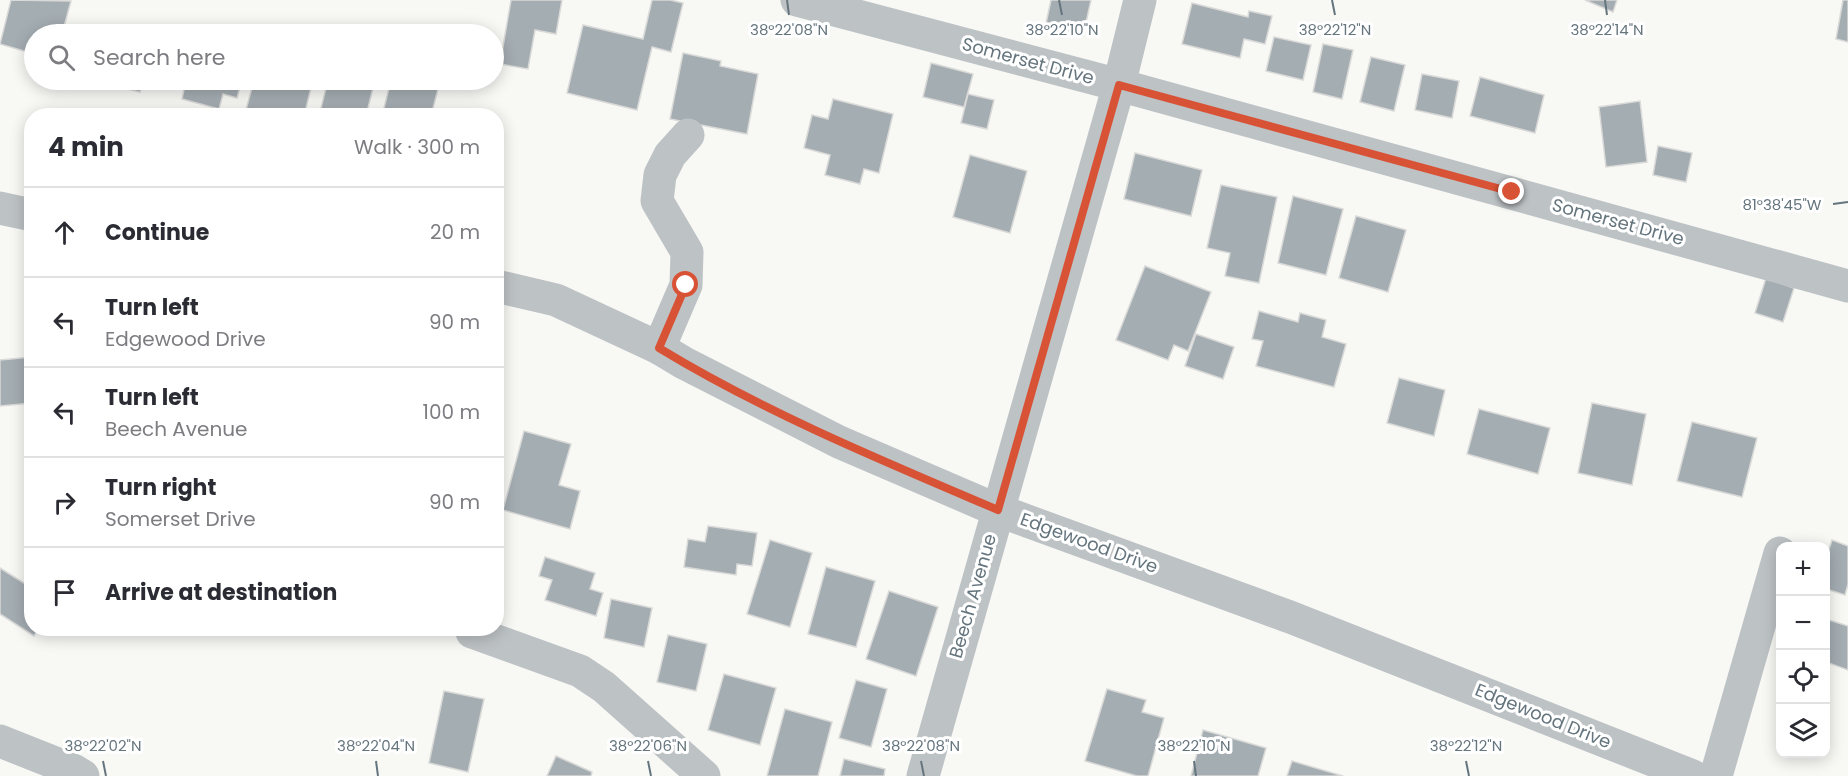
<!DOCTYPE html>
<html lang="en">
<head>
<meta charset="utf-8">
<style>
  :root { --surface:#fff; --page:#f7f7f7; --text:#2b2b33; --muted:#7c7c81; --line:#e1e1e2 }
  body { margin:0; font-family:Poppins,sans-serif; background:var(--page); color:var(--text) }
  .controls { position:absolute; right:18px; bottom:18px; display:grid; overflow:hidden; border-radius:12px; box-shadow:0 3px 15px #0003 }
  .controls button { width:54px; height:54px; display:grid; place-items:center; padding:0; border:0; border-bottom:2px solid var(--line); background:var(--surface); color:var(--text); font:30px sans-serif }
  .stop { position:absolute; width:18px; height:18px; margin:-14px; border:4px solid #d85235; border-radius:50%; background:#fff }
  .stop.end { background:#d85235; border-color:#fff; box-shadow:0 2px 6px #0008 }
  .list { margin:0; padding:0; list-style:none }
  h2 { display:flex; justify-content:space-between; align-items:center; height:78px; margin:0; padding:0 24px; font-size:26px }
  h2 small { font-size:20px; font-weight:400; color:var(--muted) }
  .list li { display:grid; grid-template-columns:39px 1fr auto; gap:18px; align-items:center; box-sizing:border-box; height:90px; padding:0 24px; border-top:2px solid var(--line) }
  .list b { display:block; font-size:22px; white-space:nowrap }
  .list p { margin:0; font-size:20px; white-space:nowrap; color:var(--muted) }
  .list em { font-size:20px; font-style:normal; color:var(--muted) }
  .icon { flex:none; width:33px; height:33px; fill:none; stroke:currentColor; stroke-width:2; stroke-linecap:round; stroke-linejoin:round }
  .map { position:relative; flex:none; width:1848px; height:776px; overflow:hidden }
  .search { position:absolute; background:var(--surface); box-shadow:0 3px 15px #0003; left:24px; top:24px; width:480px; height:66px; display:flex; align-items:center; gap:15px; box-sizing:border-box; padding:0 21px; border-radius:33px; color:var(--muted); font-size:22px }
  .panel { position:absolute; background:var(--surface); box-shadow:0 3px 15px #0003; left:24px; top:108px; width:480px; height:528px; border-radius:24px }
  .map>svg:first-child { display:block }
</style>
</head>
<body>
<div class="map">
<svg width="1848" height="776" viewBox="0 0 1848 776">
  <rect width="100%" height="100%" fill="#f8f8f5"/>
  <g fill="#a4adb2" stroke="#d9d9d8" stroke-width="1.5">
    <polygon points="11,0 71,1 62,34 34,34 34,54 0,44"/>
    <polygon points="511,0 562,0 556,34 535,30 528,69 500,64"/>
    <polygon points="652,0 670,0 683,3 671,52 652,47 637,110 567,93 583,25 643,39"/>
    <polygon points="1051,0 1091,0 1083,36 1045,28"/>
    <polygon points="1585,0 1617,0 1613,12"/>
    <polygon points="1843,0 1848,0 1848,42 1836,39"/>
    <polygon points="1192,3 1248,17 1249,11 1272,16 1265,44 1244,39 1240,58 1182,44"/>
    <polygon points="1274,37 1311,45 1303,80 1266,71"/>
    <polygon points="1323,44 1353,50 1342,99 1313,92"/>
    <polygon points="683,53 721,61 720,66 758,74 747,134 670,119"/>
    <polygon points="1371,57 1405,65 1394,111 1360,102"/>
    <polygon points="931,63 973,74 964,107 923,97"/>
    <polygon points="1422,74 1459,81 1452,118 1415,110"/>
    <polygon points="1480,77 1544,95 1535,133 1470,116"/>
    <polygon points="108,80 143,80 140,92 107,84"/>
    <polygon points="186,80 242,80 237,98 223,94 219,109 182,99"/>
    <polygon points="254,80 313,80 304,116 267,116 246,110"/>
    <polygon points="328,80 375,80 366,116 319,116"/>
    <polygon points="391,80 398,80 438,89 431,116 382,116"/>
    <polygon points="968,94 994,100 987,129 961,123"/>
    <polygon points="833,99 893,114 879,173 864,169 860,184 825,175 830,155 804,148 812,115 828,119"/>
    <polygon points="1640,101 1647,162 1606,167 1599,107"/>
    <polygon points="1658,146 1692,153 1686,182 1653,175"/>
    <polygon points="1135,153 1202,170 1191,216 1124,199"/>
    <polygon points="970,155 1027,171 1010,233 953,217"/>
    <polygon points="1221,185 1277,197 1259,283 1225,276 1230,253 1207,248"/>
    <polygon points="1293,196 1343,209 1326,275 1278,263"/>
    <polygon points="1356,216 1406,230 1388,292 1339,278"/>
    <polygon points="1145,266 1211,292 1188,351 1174,345 1168,360 1116,340"/>
    <polygon points="1766,278 1794,288 1783,322 1755,313"/>
    <polygon points="1259,311 1298,322 1300,313 1326,320 1322,337 1346,344 1334,387 1256,366 1263,341 1252,339"/>
    <polygon points="1196,334 1234,347 1223,379 1185,366"/>
    <polygon points="32,357 32,403 0,406 0,360"/>
    <polygon points="1399,378 1445,390 1434,436 1387,423"/>
    <polygon points="1592,403 1646,414 1632,485 1578,473"/>
    <polygon points="1479,409 1550,428 1538,474 1467,454"/>
    <polygon points="1692,422 1757,438 1742,497 1677,481"/>
    <polygon points="524,431 571,444 559,485 580,491 570,529 503,510"/>
    <polygon points="708,526 757,533 752,566 737,564 736,575 684,567 688,539 705,542"/>
    <polygon points="770,540 812,553 790,627 747,614"/>
    <polygon points="1832,540 1848,546 1848,584 1845,595 1826,589 1826,559"/>
    <polygon points="545,557 595,573 590,589 603,593 596,616 545,600 552,580 539,576"/>
    <polygon points="826,567 875,581 856,647 808,634"/>
    <polygon points="0,568 32,588 32,628 38,628 34,636 0,614"/>
    <polygon points="889,591 938,607 916,676 866,659"/>
    <polygon points="611,599 652,608 644,647 604,638"/>
    <polygon points="1826,619 1848,626 1848,670 1826,662"/>
    <polygon points="668,635 707,644 696,691 657,682"/>
    <polygon points="724,674 776,688 760,745 708,730"/>
    <polygon points="856,680 887,689 871,747 839,738"/>
    <polygon points="1107,689 1146,700 1142,712 1164,718 1148,776 1137,776 1085,761"/>
    <polygon points="444,691 484,699 468,772 429,763"/>
    <polygon points="785,709 832,722 818,776 767,776"/>
    <polygon points="1203,730 1266,748 1258,776 1191,776"/>
    <polygon points="556,756 592,772 591,776 547,776"/>
    <polygon points="844,759 885,769 884,776 840,776"/>
    <polygon points="1292,761 1343,776 1287,776"/>
  </g>
  <g fill="none" stroke-linecap="round" stroke-linejoin="round">
    <g stroke="#bdc2c5" stroke-width="33">
      <polyline points="797,0 1119,85 1848,286"/>
      <polyline points="0,208 32,215"/>
      <polyline points="496,286 556,300 659,348 684,363 839,442 997,510 1290,617 1693,776"/>
      <polyline points="659,348 686,285 687,252 657,201 660,175 670,155 688,135"/>
      <polyline points="472,632 580,671 604,687 704,776"/>
      <polyline points="0,741 73,770 83,776"/>
      <polyline points="923,776 1119,85 1140,0"/>
      <polyline points="1716,776 1780,553"/>
    </g>
  </g>
  <g fill="none" stroke-linecap="round" stroke-linejoin="round">
    <path stroke="#d85235" stroke-width="8" d="M686,285L659,348C766,413 883,461 998,510L1119,85L1512,192"/>
  </g>
  <path fill="none" stroke="#65757e" stroke-width="2" d="M787,0L789,15M1059,0L1062,15M1332,0L1335,15M1605,0L1607,15M1833,204L1848,202M103,761L106,776M376,761L378,776M648,761L651,776M921,761L924,776M1194,761L1196,776M1466,761L1469,776"/>
  <g text-anchor="middle" stroke-width="6" stroke-linejoin="round" paint-order="stroke">
    <g font-size="18" fill="#65757e" stroke="#fff">
      <text transform="translate(1028 61) rotate(15)" y="6">Somerset Drive</text>
      <text transform="translate(1618 222) rotate(15)" y="6">Somerset Drive</text>
      <text transform="translate(1089 543) rotate(20)" y="6">Edgewood Drive</text>
      <text transform="translate(973 596) rotate(-74)" y="6">Beech Avenue</text>
      <text transform="translate(1543 716) rotate(22)" y="6">Edgewood Drive</text>
    </g>
  </g>
  <g font-size="15" text-anchor="middle" fill="#65757e" stroke="#fff" stroke-width="6" stroke-linejoin="round" paint-order="stroke">
    <text x="789" y="35">38°22'08"N</text>
    <text x="1062" y="35">38°22'10"N</text>
    <text x="1335" y="35">38°22'12"N</text>
    <text x="1607" y="35">38°22'14"N</text>
    <text x="1782" y="210">81°38'45"W</text>
    <text x="103" y="751">38°22'02"N</text>
    <text x="376" y="751">38°22'04"N</text>
    <text x="648" y="751">38°22'06"N</text>
    <text x="921" y="751">38°22'08"N</text>
    <text x="1194" y="751">38°22'10"N</text>
    <text x="1466" y="751">38°22'12"N</text>
  </g>
</svg>
<div class="controls">
<button>+</button>
<button>−</button>
<button><svg class="icon" aria-label="locate" viewBox="0 0 24 24"><circle cx="12" cy="12" r="6"/><path d="M12 2v4M12 18v4M2 12h4M18 12h4"/></svg></button>
<button><svg class="icon" aria-label="layers" viewBox="0 0 24 24"><path d="M12 4l9 5-9 5-9-5zM3 14l9 5 9-5"/></svg></button>
</div>
<div class="stop" style="left:686px;top:285px"></div>
<div class="stop end" style="left:1512px;top:192px"></div>
<div class="search"><svg class="icon" aria-label="search" viewBox="0 0 24 24"><circle cx="10" cy="10" r="6"/><path d="M15 15l6 6"/></svg>Search here</div>
<section class="panel">
<h2>4 min<small>Walk · 300 m</small></h2>
<ul class="list">
<li><svg class="icon" aria-label="ahead" viewBox="0 0 24 24"><path d="M12 20V5M6 11l6-6 6 6"/></svg><div><b>Continue</b></div><em>20 m</em></li>
<li><svg class="icon" aria-label="left" viewBox="0 0 24 24"><path d="M17 20v-9H6M10 6l-5 5 5 5"/></svg><div><b>Turn left</b><p>Edgewood Drive</p></div><em>90 m</em></li>
<li><svg class="icon" aria-label="left" viewBox="0 0 24 24"><path d="M17 20v-9H6M10 6l-5 5 5 5"/></svg><div><b>Turn left</b><p>Beech Avenue</p></div><em>100 m</em></li>
<li><svg class="icon" aria-label="right" viewBox="0 0 24 24"><path d="M7 20v-9h11M14 6l5 5-5 5"/></svg><div><b>Turn right</b><p>Somerset Drive</p></div><em>90 m</em></li>
<li><svg class="icon" aria-label="arrive" viewBox="0 0 24 24"><path d="M6 21V4h12l-3 4 3 4H6"/></svg><div><b>Arrive at destination</b></div></li>
</ul>
</section>
</div>
</body>
</html>
